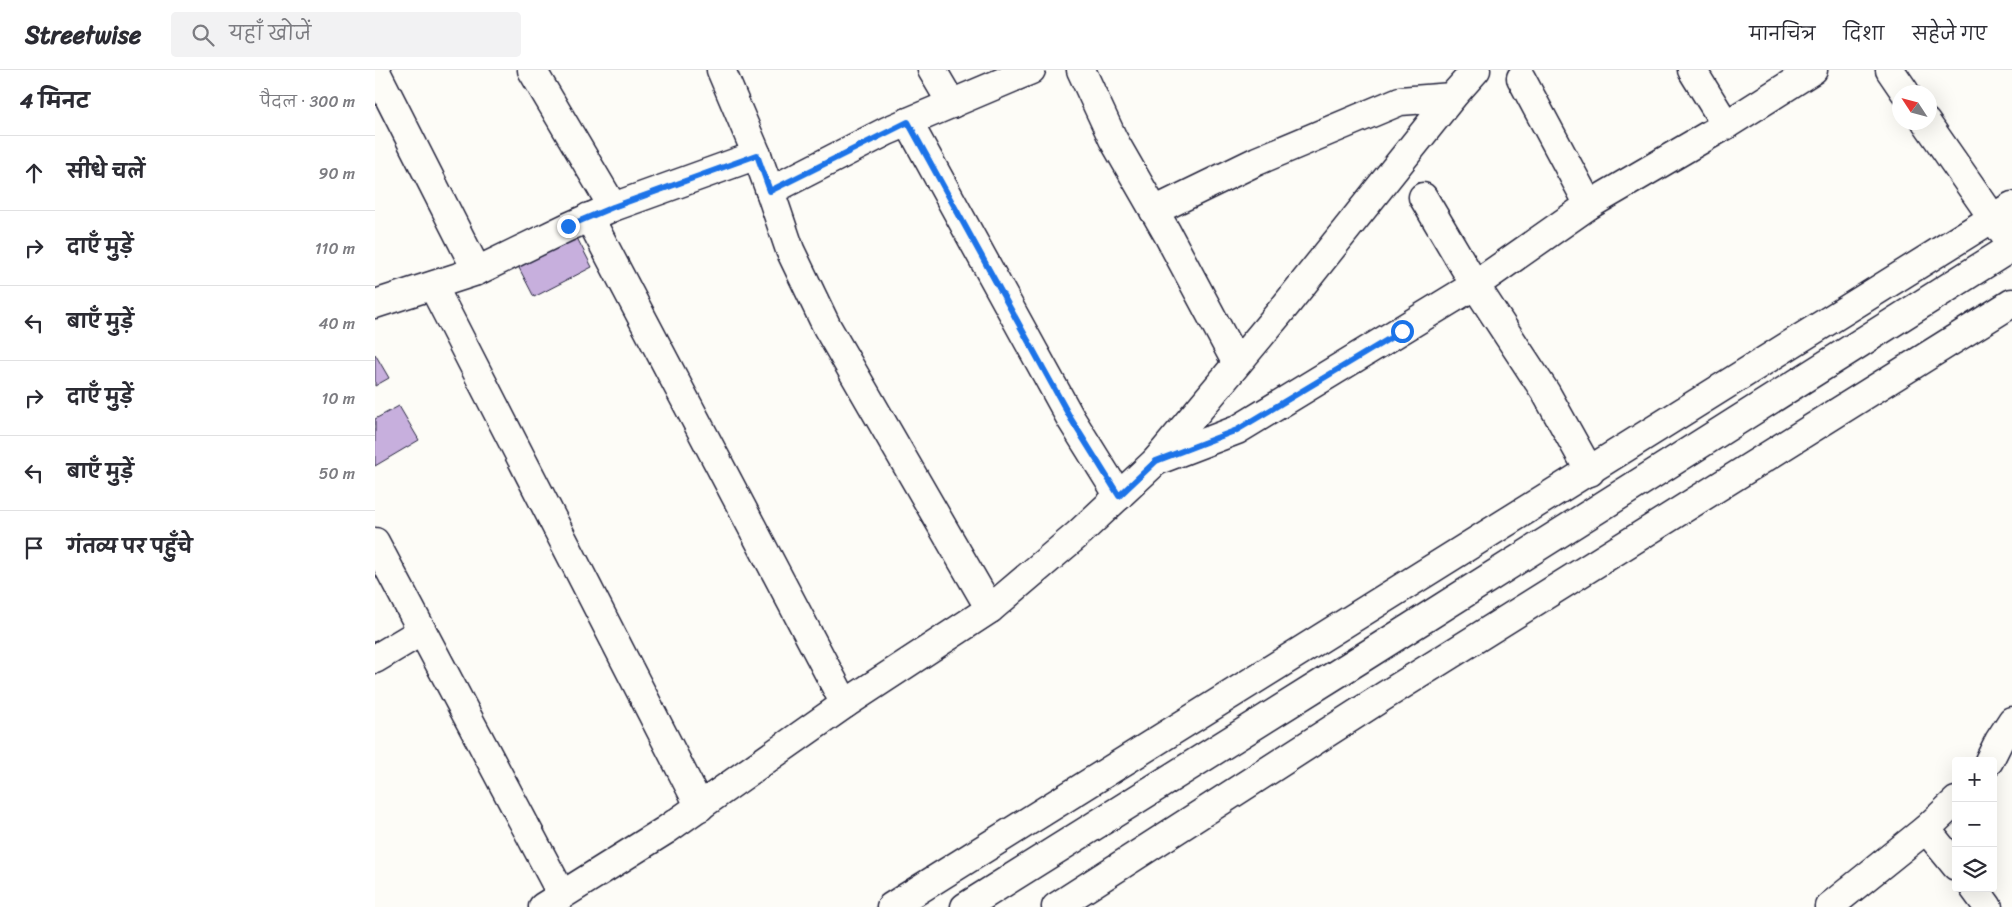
<!DOCTYPE html>
<html lang="hi">
<head>
<meta charset="utf-8">
<style>
  :root { --surface:#fff; --page:#f2f2f3; --text:#2b2b33; --muted:#7c7c81; --line:#e1e1e2 }
  body { margin:0; font-family:Sriracha,"Playpen Sans Deva",sans-serif; background:var(--page); color:var(--text) }
  .controls { position:absolute; right:15px; bottom:15px; display:grid; overflow:hidden; border-radius:5px; box-shadow:0 5px 20px #0002 }
  .controls button { width:45px; height:45px; display:grid; place-items:center; padding:0; border:0; border-bottom:1px solid var(--line); background:var(--surface); color:var(--text); font:25px sans-serif }
  .compass { position:absolute; left:1517px; top:15px; width:45px; height:45px; border-radius:50%; background:var(--surface); box-shadow:0 5px 20px #0002; rotate:306deg }
  .stop { position:absolute; width:15px; height:15px; margin:-11px; border:4px solid #1a73e8; border-radius:50%; background:#fff }
  .stop.end { background:#1a73e8; border-color:#fff; box-shadow:0 1px 5px #0008 }
  .list { margin:0; padding:0; list-style:none }
  h2 { display:flex; justify-content:space-between; align-items:center; height:65px; margin:0; padding:0 20px; font-size:21px }
  h2 small { font-size:16px; font-weight:400; color:var(--muted) }
  .list li { display:grid; grid-template-columns:32px 1fr auto; gap:15px; align-items:center; box-sizing:border-box; height:75px; padding:0 20px; border-top:1px solid var(--line) }
  .list b { display:block; font-size:19px; white-space:nowrap }
  .list em { font-size:16px; font-style:normal; color:var(--muted) }
  .icon { flex:none; width:28px; height:28px; fill:none; stroke:currentColor; stroke-width:2; stroke-linecap:round; stroke-linejoin:round }
  .map { position:relative; flex:none; width:1637px; height:837px; overflow:hidden }
  header { display:flex; align-items:center; gap:30px; box-sizing:border-box; height:70px; padding:0 25px; background:var(--surface); border-bottom:1px solid var(--line) }
  header strong { font-size:24px }
  nav { display:flex; gap:28px; margin-inline-start:auto; font-size:18px }
  .search { width:350px; height:45px; background:var(--page); display:flex; align-items:center; gap:12px; box-sizing:border-box; padding:0 18px; border-radius:5px; color:var(--muted); font-size:19px }
  main { display:flex }
  aside { flex:1; background:var(--surface) }
  .map>svg:first-child { display:block }
</style>
</head>
<body>
<header>
<strong>Streetwise</strong>
<div class="search"><svg class="icon" aria-label="search" viewBox="0 0 24 24"><circle cx="10" cy="10" r="6"/><path d="M15 15l6 6"/></svg>यहाँ खोजें</div>
<nav><a>मानचित्र</a><a>दिशा</a><a>सहेजे गए</a></nav>
</header>
<main>
<aside>
<h2>4 मिनट<small>पैदल · 300 m</small></h2>
<ul class="list">
<li><svg class="icon" aria-label="ahead" viewBox="0 0 24 24"><path d="M12 20V5M6 11l6-6 6 6"/></svg><div><b>सीधे चलें</b></div><em>90 m</em></li>
<li><svg class="icon" aria-label="right" viewBox="0 0 24 24"><path d="M7 20v-9h11M14 6l5 5-5 5"/></svg><div><b>दाएँ मुड़ें</b></div><em>110 m</em></li>
<li><svg class="icon" aria-label="left" viewBox="0 0 24 24"><path d="M17 20v-9H6M10 6l-5 5 5 5"/></svg><div><b>बाएँ मुड़ें</b></div><em>40 m</em></li>
<li><svg class="icon" aria-label="right" viewBox="0 0 24 24"><path d="M7 20v-9h11M14 6l5 5-5 5"/></svg><div><b>दाएँ मुड़ें</b></div><em>10 m</em></li>
<li><svg class="icon" aria-label="left" viewBox="0 0 24 24"><path d="M17 20v-9H6M10 6l-5 5 5 5"/></svg><div><b>बाएँ मुड़ें</b></div><em>50 m</em></li>
<li><svg class="icon" aria-label="arrive" viewBox="0 0 24 24"><path d="M6 21V4h12l-3 4 3 4H6"/></svg><div><b>गंतव्य पर पहुँचे</b></div></li>
</ul>
</aside>
<div class="map">
<svg width="1637" height="837" viewBox="0 0 1637 837">
  <rect width="100%" height="100%" fill="#fdfcf7"/>
  <filter id="ink" filterUnits="userSpaceOnUse"><feTurbulence type="fractalNoise" baseFrequency=".02" numOctaves="2"/><feDisplacementMap in="SourceGraphic" scale="10" xChannelSelector="R" yChannelSelector="G"/><feConvolveMatrix kernelMatrix="1 2 1 2 8 2 1 2 1" color-interpolation-filters="sRGB"/></filter>
  <g filter="url(#ink)">
    <g fill="#c7afdd" stroke="#22223b">
      <polygon points="200,164 217,197 159,227 142,194"/>
      <polygon points="0,284 14,308 0,316"/>
      <polygon points="24,336 44,370 0,396 0,349"/>
    </g>
    <g fill="none" stroke-linecap="round" stroke-linejoin="round">
      <g stroke="#22223b" stroke-width="31">
        <g id="minor">
          <polyline points="0,0 102,201"/>
          <polyline points="157,0 238,137"/>
          <polyline points="346,0 382,85"/>
          <polyline points="557,0 577,34"/>
          <polyline points="706,0 738,69 792,163 861,292"/>
          <polyline points="1317,0 1351,55"/>
          <polyline points="1515,0 1530,22"/>
          <polyline points="1146,8 1214,135"/>
          <polyline points="1077,27 1101,0"/>
          <polyline points="533,52 696,349 744,426"/>
          <polyline points="1551,52 1629,164"/>
          <polyline points="395,121 415,180 452,257 615,539"/>
          <polyline points="1048,127 1100,215 1171,323 1215,402"/>
          <polyline points="214,147 470,634"/>
          <polyline points="58,216 325,737"/>
          <polyline points="0,234 102,201 193,157 238,137 382,85 395,121 512,61 656,0"/>
          <polyline points="781,391 862,360 1100,215 1214,135 1351,55 1438,0"/>
          <polyline points="0,472 187,825"/>
          <polyline points="0,589 47,561"/>
          <polyline points="1614,691 1624,671 1637,651"/>
          <polyline points="1551,759 1581,796"/>
          <polyline points="1599,818 1613,837"/>
          <polyline points="168,837 291,760 470,634 615,539 702,465 781,391 911,235 1077,27 1025,31 882,91 779,141"/>
          <polyline points="516,837 1637,136"/>
          <polyline points="590,837 984,590 1637,177"/>
          <polyline points="681,837 1006,628 1637,233"/>
          <polyline points="1454,837 1551,759 1581,731"/>
        </g>
      </g>
      <use href="#minor" stroke="#fdfcf7" stroke-width="28"/>
    </g>
  </g>
  <g fill="none" stroke-linecap="round" stroke-linejoin="round" filter="url(#ink)">
    <polyline stroke="#1a73e8" stroke-width="6" points="193,156 238,137 382,85 395,121 533,52 696,349 744,426 781,391 862,360 1027,261"/>
  </g>
</svg>
<div class="controls">
<button>+</button>
<button>−</button>
<button><svg class="icon" aria-label="layers" viewBox="0 0 24 24"><path d="M12 4l9 5-9 5-9-5zM3 14l9 5 9-5"/></svg></button>
</div>
<svg class="compass" viewBox="-18 -18 36 36"><path d="M0-13l5 13h-10z" fill="#e53935"/><path d="M0 13l5-13h-10z" fill="#7c7c81"/></svg>
<div class="stop" style="left:1027px;top:261px"></div>
<div class="stop end" style="left:193px;top:156px"></div>
</div>
</main>
</body>
</html>
